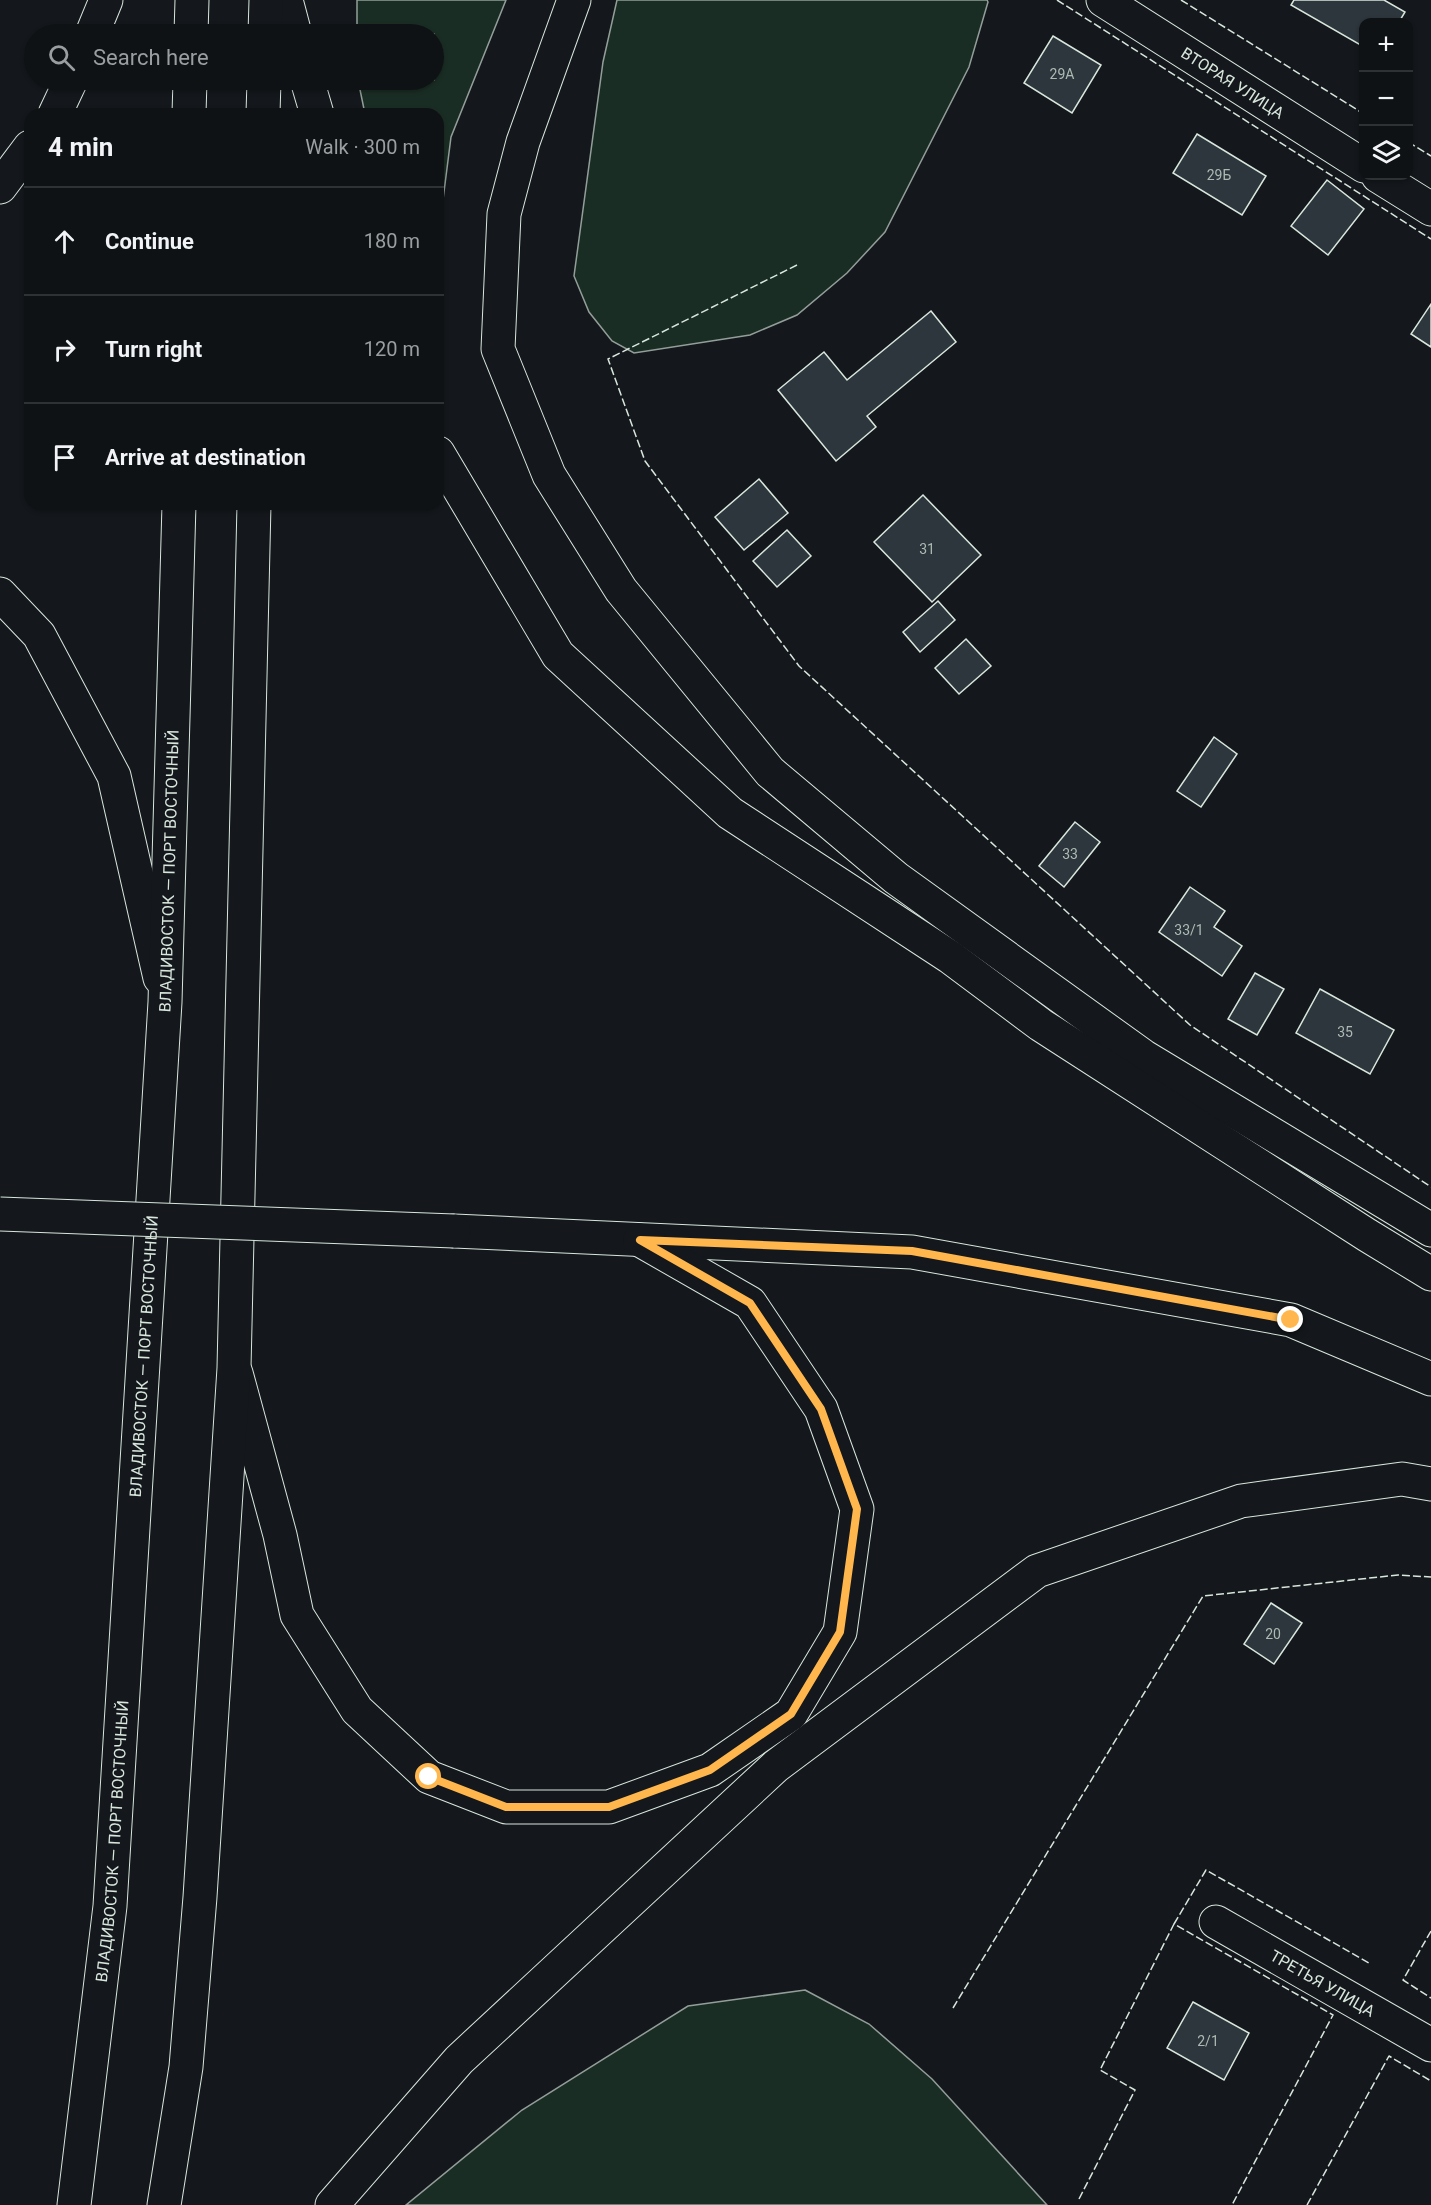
<!DOCTYPE html>
<html lang="en">
<head>
<meta charset="utf-8">
<style>
  :root { --surface:#0f1215; --page:#1d2022; --text:#f1f3f6; --muted:#9b9ea0; --line:#2f3234 }
  body { margin:0; font-family:Roboto,sans-serif; background:var(--page); color:var(--text) }
  .controls { position:absolute; right:18px; top:18px; display:grid; overflow:hidden; border-radius:12px; box-shadow:0 2px 4px #0004 }
  .controls button { width:54px; height:54px; display:grid; place-items:center; padding:0; border:0; border-bottom:2px solid var(--line); background:var(--surface); color:var(--text); font:30px sans-serif }
  .stop { position:absolute; width:18px; height:18px; margin:-14px; border:4px solid #ffb74d; border-radius:50%; background:#fff }
  .stop.end { background:#ffb74d; border-color:#fff; box-shadow:0 2px 6px #0008 }
  .list { margin:0; padding:0; list-style:none }
  h2 { display:flex; justify-content:space-between; align-items:center; height:78px; margin:0; padding:0 24px; font-size:26px }
  h2 small { font-size:20px; font-weight:400; color:var(--muted) }
  .list li { display:grid; grid-template-columns:39px 1fr auto; gap:18px; align-items:center; box-sizing:border-box; height:108px; padding:0 24px; border-top:2px solid var(--line) }
  .list b { display:block; font-size:22px; white-space:nowrap }
  .list em { font-size:20px; font-style:normal; color:var(--muted) }
  .icon { flex:none; width:33px; height:33px; fill:none; stroke:currentColor; stroke-width:2; stroke-linecap:round; stroke-linejoin:round }
  .map { position:relative; flex:none; width:1431px; height:2205px; overflow:hidden }
  .search { position:absolute; background:var(--surface); box-shadow:0 2px 4px #0004; left:24px; top:24px; width:420px; height:66px; display:flex; align-items:center; gap:15px; box-sizing:border-box; padding:0 21px; border-radius:33px; color:var(--muted); font-size:22px }
  .panel { position:absolute; background:var(--surface); box-shadow:0 2px 4px #0004; left:24px; top:108px; width:420px; height:402px; border-radius:18px }
  .map>svg:first-child { display:block }
</style>
</head>
<body>
<div class="map">
<svg width="1431" height="2205" viewBox="0 0 1431 2205">
  <rect width="100%" height="100%" fill="#14181c"/>
  <g fill="#1a2d24" stroke="#939e99" stroke-width="1.5">
    <polygon points="357,0 506,0 451,137 438,239 438,114 365,114 358,80 434,80 434,34 357,34"/>
    <polygon points="617,0 987,0 988,2 969,67 885,232 847,273 797,315 750,335 634,353 612,341 589,312 574,276 603,62"/>
    <polygon points="805,1990 869,2024 932,2079 1047,2205 406,2205 522,2110 688,2006"/>
  </g>
  <g fill="#2c363c" stroke="#d8e6dc" stroke-width="1.5">
    <polygon points="1294,0 1384,0 1405,12 1399,22 1364,22 1364,47 1291,5"/>
    <polygon points="1053,36 1101,65 1072,113 1024,83"/>
    <polygon points="1197,134 1266,176 1242,215 1173,173"/>
    <polygon points="1327,180 1364,209 1328,255 1291,226"/>
    <polygon points="1431,304 1431,347 1411,334"/>
    <polygon points="931,311 956,342 867,416 876,427 836,461 778,390 824,352 847,380"/>
    <polygon points="759,479 788,513 744,550 715,517"/>
    <polygon points="923,495 981,555 932,602 874,542"/>
    <polygon points="787,530 811,556 777,587 753,561"/>
    <polygon points="938,601 955,620 920,652 903,632"/>
    <polygon points="966,639 991,666 959,694 935,668"/>
    <polygon points="1214,737 1237,754 1201,807 1177,791"/>
    <polygon points="1075,822 1100,842 1064,887 1039,866"/>
    <polygon points="1190,887 1225,911 1214,927 1242,946 1222,976 1159,932"/>
    <polygon points="1255,973 1284,989 1257,1035 1228,1019"/>
    <polygon points="1320,989 1394,1030 1370,1074 1296,1033"/>
    <polygon points="1271,1603 1302,1623 1274,1664 1244,1644"/>
    <polygon points="1193,2002 1249,2033 1224,2080 1167,2048"/>
  </g>
  <g fill="none" stroke-linecap="round" stroke-linejoin="round">
    <g stroke="#d8e6dc" stroke-width="35">
      <g id="street">
        <polyline points="574,0 523,142 504,214 498,349 549,475 621,590 770,772 896,878 1143,1056 1431,1230"/>
        <path id="s1" d="M1103,0L1364,166"/>
        <polyline points="1378,176 1431,209"/>
        <path id="s2" d="M1216,1922L1431,2045"/>
      </g>
    </g>
    <g stroke="#d8e6dc" stroke-width="35">
      <g id="primary">
        <polyline points="286,0 295,34"/>
        <polyline points="307,80 317,114"/>
        <polyline points="438,453 558,655 730,813 950,957 1041,1025 1367,1235 1431,1274"/>
        <polyline points="0,594 39,635 114,776 160,978"/>
        <polyline points="454,1231 912,1252 1291,1320 1431,1379"/>
        <polyline points="236,1373 280,1535 297,1615 357,1710 429,1777 506,1807 609,1807 710,1770 791,1714 840,1632 857,1509 821,1409 750,1303 640,1240"/>
      </g>
    </g>
    <g stroke="#d8e6dc" stroke-width="35">
      <g id="highway">
        <polyline points="92,34 106,0"/>
        <polyline points="191,34 192,0"/>
        <polyline points="265,34 266,0"/>
        <polyline points="55,114 71,80"/>
        <polyline points="189,114 190,80"/>
        <polyline points="263,114 264,80"/>
        <polyline points="0,187 30,147"/>
        <path id="s3" d="M74,2205L110,1906L165,1002L179,504"/>
        <polyline points="164,2205 186,2067 200,1897 234,1368 254,504"/>
        <polyline points="332,2205 459,2060 776,1766 1037,1571 1241,1501 1402,1479 1431,1484"/>
      </g>
    </g>
    <use href="#street" stroke="#14181c" stroke-width="33"/>
    <use href="#primary" stroke="#14181c" stroke-width="33"/>
    <use href="#highway" stroke="#14181c" stroke-width="33"/>
    <g stroke="#d8e6dc" stroke-width="35" stroke-linecap="butt">
      <polyline id="primary-bridge" points="0,1214 454,1231"/>
    </g>
    <use href="#primary-bridge" stroke="#14181c" stroke-width="33"/>
    <g stroke="#d8e6dc" stroke-width="1.5" stroke-dasharray="8 3" stroke-linecap="butt">
      <polyline points="1057,0 1431,239"/>
      <polyline points="1181,0 1364,114"/>
      <polyline points="1408,142 1431,156"/>
      <polyline points="797,265 608,359 645,461 799,666 1190,1025 1431,1187"/>
      <polyline points="1174,1924 1206,1870 1369,1963"/>
      <polyline points="1431,1931 1403,1980 1431,1998"/>
      <polyline points="953,2008 1203,1596 1398,1575 1431,1577"/>
      <polyline points="1079,2199 1135,2090 1100,2070 1174,1924 1333,2015 1232,2205"/>
      <polyline points="1307,2205 1389,2056 1431,2081"/>
    </g>
  </g>
  <g fill="none" stroke-linecap="round" stroke-linejoin="round">
    <polyline stroke="#ffb74d" stroke-width="8" points="429,1777 506,1807 609,1807 710,1770 791,1714 840,1632 857,1509 821,1409 750,1303 640,1240 912,1251 1291,1320"/>
  </g>
  <g text-anchor="middle" stroke-width="4.5" stroke-linejoin="round" paint-order="stroke">
    <g font-size="14" fill="#adbab4">
      <text x="1062" y="79">29А</text>
      <text x="1219" y="180">29Б</text>
      <text x="927" y="554">31</text>
      <text x="1070" y="859">33</text>
      <text x="1189" y="935">33/1</text>
      <text x="1345" y="1037">35</text>
      <text x="1273" y="1639">20</text>
      <text x="1208" y="2046">2/1</text>
    </g>
    <g font-size="16" fill="#d8e6dc" stroke="#14181c">
      <text dy="6" stroke="none"><textPath href="#s1" startOffset="154">ВТОРАЯ УЛИЦА</textPath></text>
      <text dy="6" stroke="none"><textPath href="#s3" startOffset="1338">ВЛАДИВОСТОК — ПОРТ ВОСТОЧНЫЙ</textPath></text>
      <text dy="6" stroke="none"><textPath href="#s3" startOffset="852">ВЛАДИВОСТОК — ПОРТ ВОСТОЧНЫЙ</textPath></text>
      <text dy="6" stroke="none"><textPath href="#s3" startOffset="366">ВЛАДИВОСТОК — ПОРТ ВОСТОЧНЫЙ</textPath></text>
      <text dy="6" stroke="none"><textPath href="#s2" startOffset="123">ТРЕТЬЯ УЛИЦА</textPath></text>
    </g>
  </g>
</svg>
<div class="controls">
<button>+</button>
<button>−</button>
<button><svg class="icon" aria-label="layers" viewBox="0 0 24 24"><path d="M12 4l9 5-9 5-9-5zM3 14l9 5 9-5"/></svg></button>
</div>
<div class="stop" style="left:429px;top:1777px"></div>
<div class="stop end" style="left:1291px;top:1320px"></div>
<div class="search"><svg class="icon" aria-label="search" viewBox="0 0 24 24"><circle cx="10" cy="10" r="6"/><path d="M15 15l6 6"/></svg>Search here</div>
<section class="panel">
<h2>4 min<small>Walk · 300 m</small></h2>
<ul class="list">
<li><svg class="icon" aria-label="ahead" viewBox="0 0 24 24"><path d="M12 20V5M6 11l6-6 6 6"/></svg><div><b>Continue</b></div><em>180 m</em></li>
<li><svg class="icon" aria-label="right" viewBox="0 0 24 24"><path d="M7 20v-9h11M14 6l5 5-5 5"/></svg><div><b>Turn right</b></div><em>120 m</em></li>
<li><svg class="icon" aria-label="arrive" viewBox="0 0 24 24"><path d="M6 21V4h12l-3 4 3 4H6"/></svg><div><b>Arrive at destination</b></div></li>
</ul>
</section>
</div>
</body>
</html>
